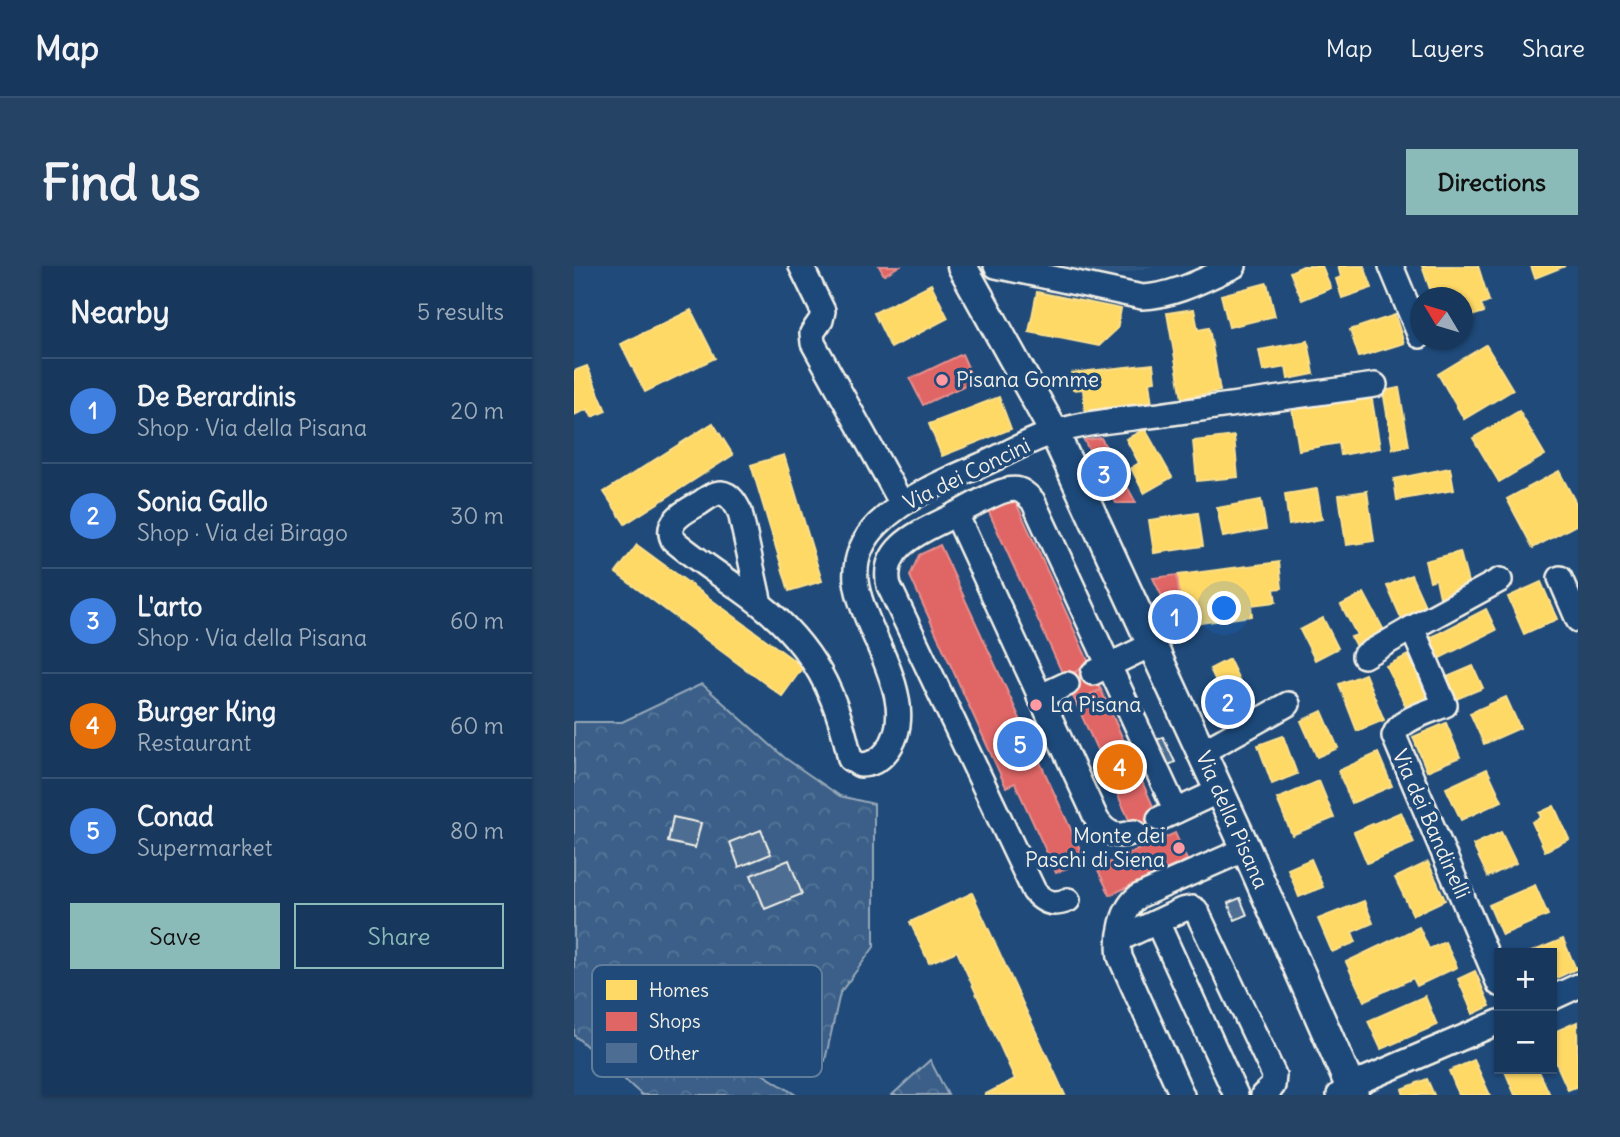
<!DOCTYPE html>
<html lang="en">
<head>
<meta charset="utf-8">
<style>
  :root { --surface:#17385c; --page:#244365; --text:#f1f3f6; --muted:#9eacbb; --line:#365272; --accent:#8bbbb9 }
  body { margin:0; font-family:Delius,sans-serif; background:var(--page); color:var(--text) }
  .controls { position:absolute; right:21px; bottom:21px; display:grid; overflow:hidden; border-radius:0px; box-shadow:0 2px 5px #0004 }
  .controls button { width:63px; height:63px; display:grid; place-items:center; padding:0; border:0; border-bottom:2px solid var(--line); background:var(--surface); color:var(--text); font:35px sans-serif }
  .compass { position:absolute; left:836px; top:21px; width:63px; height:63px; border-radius:50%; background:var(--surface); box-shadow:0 2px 5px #0004; rotate:308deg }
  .you { position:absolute; left:651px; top:343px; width:24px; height:24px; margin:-18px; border:5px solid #fff; border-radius:50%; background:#1a73e8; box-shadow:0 0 0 10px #1a73e833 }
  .badge { display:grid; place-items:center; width:46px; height:46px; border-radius:50%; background:var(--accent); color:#fff; font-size:23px; font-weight:700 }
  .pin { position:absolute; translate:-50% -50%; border:4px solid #fff; box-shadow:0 2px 7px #0006 }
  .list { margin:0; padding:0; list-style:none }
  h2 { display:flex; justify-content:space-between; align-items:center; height:91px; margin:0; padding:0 28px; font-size:30px }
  h2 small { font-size:23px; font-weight:400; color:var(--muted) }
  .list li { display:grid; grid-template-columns:46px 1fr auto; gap:21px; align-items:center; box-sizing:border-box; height:105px; padding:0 28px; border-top:2px solid var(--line) }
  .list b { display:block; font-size:26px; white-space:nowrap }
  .list p { margin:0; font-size:23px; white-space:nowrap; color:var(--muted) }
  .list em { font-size:23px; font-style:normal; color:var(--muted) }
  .actions { display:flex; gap:14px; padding:21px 28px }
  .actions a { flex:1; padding:16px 0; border:2px solid var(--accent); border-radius:0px; text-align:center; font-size:24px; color:var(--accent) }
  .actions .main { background:var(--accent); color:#111 }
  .map { position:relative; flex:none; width:1004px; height:829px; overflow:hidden; border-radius:0px }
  header { display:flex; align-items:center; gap:42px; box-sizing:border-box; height:98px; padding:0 35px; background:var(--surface); border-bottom:2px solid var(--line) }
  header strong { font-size:33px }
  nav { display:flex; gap:38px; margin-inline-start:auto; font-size:24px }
  .intro { display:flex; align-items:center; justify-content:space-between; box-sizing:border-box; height:168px; padding:0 42px }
  h1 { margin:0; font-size:49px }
  .button { padding:18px 32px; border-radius:0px; background:var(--accent); color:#111; font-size:24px; font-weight:700 }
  main { display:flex; gap:42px; padding:0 42px }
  aside { flex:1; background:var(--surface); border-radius:0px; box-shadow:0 2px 5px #0004 }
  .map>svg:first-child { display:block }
</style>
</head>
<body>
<header>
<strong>Map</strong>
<nav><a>Map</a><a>Layers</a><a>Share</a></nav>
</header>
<div class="intro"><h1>Find us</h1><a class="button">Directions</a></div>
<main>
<aside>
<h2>Nearby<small>5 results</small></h2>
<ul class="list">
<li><span class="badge" style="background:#3f7fe0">1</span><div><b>De Berardinis</b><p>Shop · Via della Pisana</p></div><em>20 m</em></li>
<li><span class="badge" style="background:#3f7fe0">2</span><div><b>Sonia Gallo</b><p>Shop · Via dei Birago</p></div><em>30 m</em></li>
<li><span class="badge" style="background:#3f7fe0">3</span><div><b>L'arto</b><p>Shop · Via della Pisana</p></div><em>60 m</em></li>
<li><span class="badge" style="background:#e8710a">4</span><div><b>Burger King</b><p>Restaurant</p></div><em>60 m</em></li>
<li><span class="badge" style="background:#3f7fe0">5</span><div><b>Conad</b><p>Supermarket</p></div><em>80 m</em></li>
</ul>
<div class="actions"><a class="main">Save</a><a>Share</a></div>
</aside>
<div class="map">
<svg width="1004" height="829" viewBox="0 0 1004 829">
  <defs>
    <pattern id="forest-crowns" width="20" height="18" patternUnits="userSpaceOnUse" patternTransform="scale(1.75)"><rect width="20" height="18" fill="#3a5f88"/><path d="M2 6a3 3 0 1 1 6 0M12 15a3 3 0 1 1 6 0" fill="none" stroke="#577699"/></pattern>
  </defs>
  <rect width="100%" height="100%" fill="#1f4a7a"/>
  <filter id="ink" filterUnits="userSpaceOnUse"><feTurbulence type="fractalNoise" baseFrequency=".0143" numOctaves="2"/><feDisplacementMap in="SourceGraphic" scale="14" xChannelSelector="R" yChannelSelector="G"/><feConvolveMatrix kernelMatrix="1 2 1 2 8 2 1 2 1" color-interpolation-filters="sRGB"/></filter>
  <g filter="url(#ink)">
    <polygon fill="#2d5581" points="486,0 581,0 534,11"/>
    <g fill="url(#forest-crowns)" stroke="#97a8b8" stroke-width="2">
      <polygon points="128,418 211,492 266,530 300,538 300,681 266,727 251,795 198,775 179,802 222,829 68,829 0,769 0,456 48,456"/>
      <polygon points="356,794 374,829 318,829"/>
    </g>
    <g fill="#ffd966" stroke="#fce08d" stroke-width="2">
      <polygon points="729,0 748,0 757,22 728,34 716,6"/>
      <polygon points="764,0 790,0 798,22 768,32 762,13 767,11"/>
      <polygon points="848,0 904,0 915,35 907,38 910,46 888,53 888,32 859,32"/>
      <polygon points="957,0 991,0 961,12"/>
      <polygon points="693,17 701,50 655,61 647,29"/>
      <polygon points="357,18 374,52 317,82 300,47"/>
      <polygon points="463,26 547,43 543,63 525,80 455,66"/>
      <polygon points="620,43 624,64 635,62 646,125 608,132 593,47"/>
      <polygon points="117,44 141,92 71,126 47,78"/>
      <polygon points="821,49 830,77 785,91 776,64"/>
      <polygon points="734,75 740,108 714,113 712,101 689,105 685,84"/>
      <polygon points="912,79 939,124 890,153 864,108"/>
      <polygon points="579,98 581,115 575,116 578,139 511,147 509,123 499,124 497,107"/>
      <polygon points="13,100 32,145 18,151 14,143 0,149 0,105"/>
      <polygon points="825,122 835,180 819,183 809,125"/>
      <polygon points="797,128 806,182 767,189 765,177 725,184 718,142"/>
      <polygon points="425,131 437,163 368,190 355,158"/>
      <polygon points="945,145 971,189 925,216 899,172"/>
      <polygon points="139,157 159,189 51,258 30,226"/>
      <polygon points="571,163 598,211 570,227 557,202 565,197 552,173"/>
      <polygon points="660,170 664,211 623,215 619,175"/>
      <polygon points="210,189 248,315 215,325 177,199"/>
      <polygon points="876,202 880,224 823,234 820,213"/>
      <polygon points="985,205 1004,241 1004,258 959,282 933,233"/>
      <polygon points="743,223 748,253 715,259 711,228"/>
      <polygon points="793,225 800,275 772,279 765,229"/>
      <polygon points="687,234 692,263 649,271 643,242"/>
      <polygon points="624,247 629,280 580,287 575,254"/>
      <polygon points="63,279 229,401 208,430 42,307"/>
      <polygon points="886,286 896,324 866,331 862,313 856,315 851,295"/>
      <polygon points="705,296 708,322 700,323 702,336 677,339 678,350 618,358 617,345 607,346 603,309"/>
      <polygon points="837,309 852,342 828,354 813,320"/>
      <polygon points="967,316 983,353 950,368 934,331"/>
      <polygon points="790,327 813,370 785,386 777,371 783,369 767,339"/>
      <polygon points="912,343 922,364 864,393 854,373"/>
      <polygon points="749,352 764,382 741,394 726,364"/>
      <polygon points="834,389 855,434 834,445 812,400"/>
      <polygon points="655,393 683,451 664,460 636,403"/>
      <polygon points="899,400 909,422 875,436 866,414"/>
      <polygon points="791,408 810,454 783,465 765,418"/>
      <polygon points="932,431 946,462 910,478 896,447"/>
      <polygon points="748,445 764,482 743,491 727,455"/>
      <polygon points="872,457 886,491 853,505 839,471"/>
      <polygon points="709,470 723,508 698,518 684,479"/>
      <polygon points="804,487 818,520 778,537 764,505"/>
      <polygon points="913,503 928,535 887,554 872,522"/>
      <polygon points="745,515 760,552 718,569 703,533"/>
      <polygon points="980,540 995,573 971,585 958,556 967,551 965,547"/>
      <polygon points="827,546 840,577 793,597 780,566"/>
      <polygon points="927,566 942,597 914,611 899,579"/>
      <polygon points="737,593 749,621 725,631 714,603"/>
      <polygon points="854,596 871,634 839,649 821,612"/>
      <polygon points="961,619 974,649 928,669 915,639"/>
      <polygon points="398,627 491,829 410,829 441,813 383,685 355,697 336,656"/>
      <polygon points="790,635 799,657 778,666 782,676 758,686 744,653"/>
      <polygon points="845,661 855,683 871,676 883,701 843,720 839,712 790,735 772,696"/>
      <polygon points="989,673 1002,703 978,714 978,687 955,687"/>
      <polygon points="901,705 916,740 899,748 884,713"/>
      <polygon points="851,730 863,759 807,783 794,755"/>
      <polygon points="1003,756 1004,820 994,824 978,788 978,767"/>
      <polygon points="900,794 916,829 885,829 875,805"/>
      <polygon points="930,803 964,803 976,829 941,829"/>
      <polygon points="853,813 860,829 830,829 828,823"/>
    </g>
    <g fill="#e06666" stroke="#e6908d" stroke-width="2">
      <polygon points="305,0 325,0 310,9"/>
      <polygon points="388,88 400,115 349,139 336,113"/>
      <polygon points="527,172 562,237 542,237 510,174"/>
      <polygon points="440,232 516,399 490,411 414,244"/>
      <polygon points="366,279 511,594 482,607 441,517 432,521 336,310 345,289"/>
      <polygon points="603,309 607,346 617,345 618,358 603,361 579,312"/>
      <polygon points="516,399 527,424 501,435 490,411"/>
      <polygon points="527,424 591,567 566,578 501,435"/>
      <polygon points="601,567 613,594 536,629 523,602"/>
    </g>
    <g fill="#4d6e92" stroke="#f4f1e8" stroke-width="2">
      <polygon points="589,471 601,496 593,500 581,475"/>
      <polygon points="99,551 127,557 121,582 94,576"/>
      <polygon points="187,564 197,588 165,601 156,576"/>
      <polygon points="215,594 228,628 191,643 177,609"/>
      <polygon points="666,632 673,649 661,654 654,637"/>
    </g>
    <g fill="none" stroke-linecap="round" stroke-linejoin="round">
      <g stroke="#f4f1e8" stroke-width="28">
        <g id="minor">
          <polyline points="227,0 249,45 247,54 238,67 239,77 328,238"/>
          <path d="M422,0L568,31C600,30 631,13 660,0"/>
          <polyline points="817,0 846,70"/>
          <path d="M382,248C353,264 305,278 315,320L460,625C470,637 480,640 494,634"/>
          <polyline points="986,312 1004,354"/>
          <path d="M186,338L166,246C162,238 157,228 147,227C139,227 132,233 126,237C112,245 90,255 99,274C126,297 158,316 186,338C239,380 263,428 276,493L286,499C298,499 306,494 313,485C350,438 288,364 282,315C280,293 289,273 304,258C332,231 369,215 405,200C433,188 462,170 492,163C524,154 559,153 591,148C661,138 731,129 801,119"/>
          <polyline points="790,390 838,362"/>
          <polyline points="519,407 579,378"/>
          <polyline points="465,431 493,418"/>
          <polyline points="628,486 714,438"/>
          <polyline points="585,553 645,525"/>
          <path d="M560,566C544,572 533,569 523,554L382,248C397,241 430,219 445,224C451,226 455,231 459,235L602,545"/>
          <polyline points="583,656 662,829"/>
          <polyline points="546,673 608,644 618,642 622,644 700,809 699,820 689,829"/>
          <path d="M925,718L820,470C825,453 855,446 871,439L838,362L926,314"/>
          <polyline points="978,732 1004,720"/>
          <path d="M608,829L546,691C543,671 548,642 565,630L672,583"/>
          <polyline points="765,829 775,820 925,756"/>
        </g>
      </g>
      <g stroke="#f4f1e8" stroke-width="33">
        <polyline id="major" points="388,0 480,166 672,583 780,829"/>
      </g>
      <use href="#minor" stroke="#1f4a7a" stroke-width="23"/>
      <use href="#major" stroke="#1f4a7a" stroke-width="28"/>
    </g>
  </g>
  <g fill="#ff9aa2" stroke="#1f4a7a" stroke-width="2.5">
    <circle cx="368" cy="114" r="7"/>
    <circle cx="462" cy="439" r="7"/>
    <circle cx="605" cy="582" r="7"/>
  </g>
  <g text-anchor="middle" stroke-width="7" stroke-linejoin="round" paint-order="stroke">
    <g font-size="21" fill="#f4f1e8" stroke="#1f4a7a" text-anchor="start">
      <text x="382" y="121">Pisana Gomme</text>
      <text x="476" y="446">La Pisana</text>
      <text x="591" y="577" text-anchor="end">Monte dei<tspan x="591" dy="24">Paschi di Siena</tspan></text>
    </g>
    <g font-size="21" fill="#f4f1e8" stroke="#1f4a7a">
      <text transform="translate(393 208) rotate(-26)" y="7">Via dei Concini</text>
      <text transform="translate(658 554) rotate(66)" y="7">Via della Pisana</text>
      <text transform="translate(857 558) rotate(66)" y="7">Via dei Bandinelli</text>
    </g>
  </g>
  <rect x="18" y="699" width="230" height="112" rx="10" fill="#1f4a7a" stroke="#5f7c9b" stroke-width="2"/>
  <rect x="32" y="714" width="31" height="20" fill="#ffd966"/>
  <rect x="32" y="746" width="31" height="19" fill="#e06666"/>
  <rect x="32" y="777" width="31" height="20" fill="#4d6e92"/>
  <g font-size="19" fill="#f4f1e8">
    <text x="75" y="731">Homes</text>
    <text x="75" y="762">Shops</text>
    <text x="75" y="794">Other</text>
  </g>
</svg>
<div class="controls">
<button>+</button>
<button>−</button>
</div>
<svg class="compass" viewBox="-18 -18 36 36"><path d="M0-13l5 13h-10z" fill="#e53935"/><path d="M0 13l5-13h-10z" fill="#9eacbb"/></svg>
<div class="you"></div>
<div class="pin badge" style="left:601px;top:351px;background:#3f7fe0">1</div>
<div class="pin badge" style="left:654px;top:436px;background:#3f7fe0">2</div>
<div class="pin badge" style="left:530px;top:208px;background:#3f7fe0">3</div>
<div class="pin badge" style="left:546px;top:501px;background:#e8710a">4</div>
<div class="pin badge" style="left:446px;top:478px;background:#3f7fe0">5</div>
</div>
</main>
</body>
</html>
